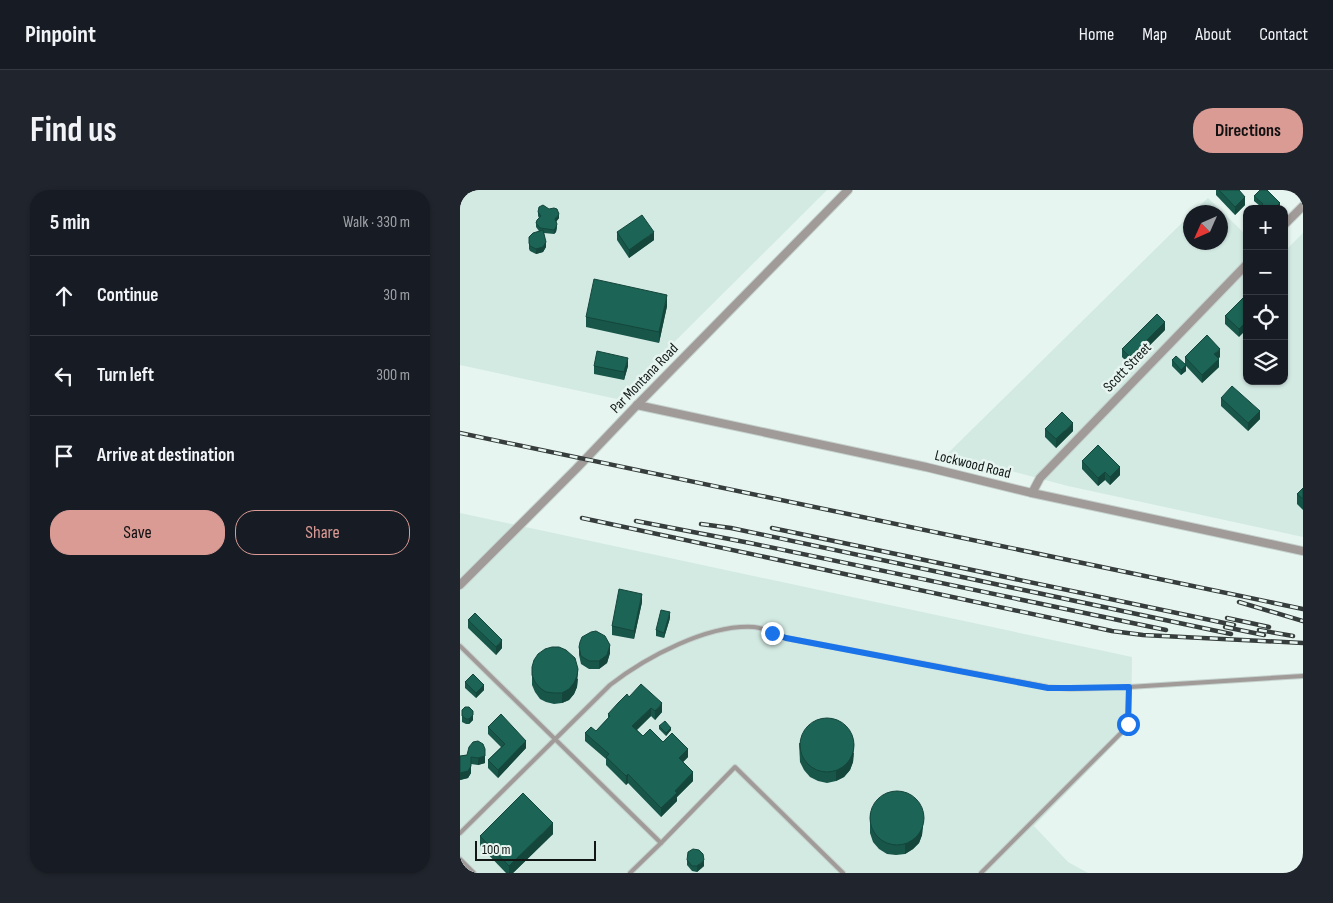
<!DOCTYPE html>
<html lang="en">
<head>
<meta charset="utf-8">
<style>
  :root { --surface:#171b24; --page:#20242c; --text:#f1f3f6; --muted:#9ea1a6; --line:#363941; --accent:#da9b95 }
  body { margin:0; font-family:"Sofia Sans Condensed",sans-serif; background:var(--page); color:var(--text) }
  .controls { position:absolute; right:15px; top:15px; display:grid; overflow:hidden; border-radius:10px; box-shadow:0 1px 4px #0004 }
  .controls button { width:45px; height:45px; display:grid; place-items:center; padding:0; border:0; border-bottom:1px solid var(--line); background:var(--surface); color:var(--text); font:25px sans-serif }
  .compass { position:absolute; left:723px; top:15px; width:45px; height:45px; border-radius:50%; background:var(--surface); box-shadow:0 1px 4px #0004; rotate:225deg }
  .scale { position:absolute; left:15px; bottom:12px; width:121px; box-sizing:border-box; padding-left:5px; border:2px solid #121716; border-top:0; font-size:14px; line-height:18px; white-space:nowrap; color:#121716; -webkit-text-stroke:4px #e6f5f0; paint-order:stroke }
  .stop { position:absolute; width:15px; height:15px; margin:-11px; border:4px solid #1a73e8; border-radius:50%; background:#fff }
  .stop.end { background:#1a73e8; border-color:#fff; box-shadow:0 1px 5px #0008 }
  .list { margin:0; padding:0; list-style:none }
  h2 { display:flex; justify-content:space-between; align-items:center; height:65px; margin:0; padding:0 20px; font-size:21px }
  h2 small { font-size:16px; font-weight:400; color:var(--muted) }
  .list li { display:grid; grid-template-columns:32px 1fr auto; gap:15px; align-items:center; box-sizing:border-box; height:80px; padding:0 20px; border-top:1px solid var(--line) }
  .list b { display:block; font-size:19px; white-space:nowrap }
  .list em { font-size:16px; font-style:normal; color:var(--muted) }
  .actions { display:flex; gap:10px; padding:15px 20px }
  .actions a { flex:1; padding:11px 0; border:1px solid var(--accent); border-radius:20px; text-align:center; font-size:18px; color:var(--accent) }
  .actions .main { background:var(--accent); color:#111 }
  .icon { flex:none; width:28px; height:28px; fill:none; stroke:currentColor; stroke-width:2; stroke-linecap:round; stroke-linejoin:round }
  .map { position:relative; flex:none; width:843px; height:683px; overflow:hidden; border-radius:20px }
  header { display:flex; align-items:center; gap:30px; box-sizing:border-box; height:70px; padding:0 25px; background:var(--surface); border-bottom:1px solid var(--line) }
  header strong { font-size:24px }
  nav { display:flex; gap:28px; margin-inline-start:auto; font-size:18px }
  .intro { display:flex; align-items:center; justify-content:space-between; box-sizing:border-box; height:120px; padding:0 30px }
  h1 { margin:0; font-size:35px }
  .button { padding:12px 22px; border-radius:20px; background:var(--accent); color:#111; font-size:18px; font-weight:700 }
  main { display:flex; gap:30px; padding:0 30px }
  aside { flex:1; background:var(--surface); border-radius:20px; box-shadow:0 1px 4px #0004 }
  .map>svg:first-child { display:block }
</style>
</head>
<body>
<header>
<strong>Pinpoint</strong>
<nav><a>Home</a><a>Map</a><a>About</a><a>Contact</a></nav>
</header>
<div class="intro"><h1>Find us</h1><a class="button">Directions</a></div>
<main>
<aside>
<h2>5 min<small>Walk · 330 m</small></h2>
<ul class="list">
<li><svg class="icon" aria-label="ahead" viewBox="0 0 24 24"><path d="M12 20V5M6 11l6-6 6 6"/></svg><div><b>Continue</b></div><em>30 m</em></li>
<li><svg class="icon" aria-label="left" viewBox="0 0 24 24"><path d="M17 20v-9H6M10 6l-5 5 5 5"/></svg><div><b>Turn left</b></div><em>300 m</em></li>
<li><svg class="icon" aria-label="arrive" viewBox="0 0 24 24"><path d="M6 21V4h12l-3 4 3 4H6"/></svg><div><b>Arrive at destination</b></div></li>
</ul>
<div class="actions"><a class="main">Save</a><a>Share</a></div>
</aside>
<div class="map">
<svg width="843" height="683" viewBox="0 0 843 683">
  <rect width="100%" height="100%" fill="#e6f5f0"/>
  <g fill="#d3eae3">
    <polygon points="0,0 367,0 157,209 0,175"/>
    <polygon points="748,8 787,46 787,191 824,191 824,62 843,43 843,347 608,296 487,264 730,25 731,52 761,52 761,22 733,22"/>
    <polygon points="0,323 672,467 671,530 669,539 574,636 608,672 628,683 0,683"/>
  </g>
  <g fill="none" stroke-linecap="round" stroke-linejoin="round">
    <g stroke="#c4d1cd" stroke-width="6">
      <g id="service">
        <polyline points="0,456 201,653 275,577 383,683"/>
        <path d="M0,643L150,495C186,467 248,434 294,437C305,438 316,444 326,448L588,497L610,499L669,497L843,486"/>
        <polyline points="0,669 14,683"/>
        <polyline points="170,683 201,653"/>
        <polyline points="521,683 663,541 668,534 669,497"/>
      </g>
    </g>
    <g stroke="#c4d1cd" stroke-width="10">
      <g id="minor">
        <polyline points="824,35 843,16"/>
        <polyline points="177,215 466,277 572,303 843,361"/>
        <polyline points="572,303 580,288 787,74"/>
        <polyline points="0,395 116,279 177,215 388,0"/>
      </g>
    </g>
    <use href="#service" stroke="#a09a98" stroke-width="4"/>
    <use href="#minor" stroke="#a09a98" stroke-width="8"/>
    <g stroke="#373d3c" stroke-width="4.5">
      <g id="rail">
        <polyline points="0,243 843,419"/>
        <polyline points="122,328 652,441 683,445 843,453"/>
        <polyline points="176,331 290,353 706,440"/>
        <polyline points="241,334 271,338 771,444"/>
        <polyline points="312,338 774,435"/>
        <polyline points="779,412 843,431"/>
        <polyline points="767,428 809,437"/>
        <polyline points="765,437 804,445"/>
        <polyline points="799,440 833,446"/>
      </g>
    </g>
    <use href="#rail" stroke="#e6f5f0" stroke-width="2.5" stroke-dasharray="8" stroke-linecap="butt"/>
  </g>
  <g fill="#185649">
    <polygon points="756,0 779,0 785,15 775,25 756,5"/>
    <polygon points="794,6 820,18 800,16 794,11"/>
    <polygon points="78,22 99,28 96,32 97,38 96,42 94,44 84,43 86,57 83,62 76,64 70,61 69,59 69,47 79,41 76,37 76,33 79,28 78,26"/>
    <polygon points="157,42 194,50 169,68 157,50"/>
    <polygon points="787,104 779,147 765,134 765,126"/>
    <polygon points="207,116 199,153 126,137 126,127"/>
    <polygon points="705,140 670,175 662,167 662,159"/>
    <polygon points="725,167 760,167 758,168 759,177 742,193 726,176 726,181 721,185 712,176 712,170 725,174"/>
    <polygon points="134,176 168,176 164,190 134,184"/>
    <polygon points="761,208 800,229 788,241 761,216"/>
    <polygon points="585,239 613,241 596,258 585,247"/>
    <polygon points="622,271 660,285 650,295 645,290 638,296 622,279"/>
    <polygon points="843,298 843,320 837,314 837,304"/>
    <polygon points="182,412 174,449 152,445 152,436"/>
    <polygon points="210,428 204,448 196,446 196,440"/>
    <polygon points="8,430 42,458 36,465 8,438"/>
    <polygon points="119,457 150,463 147,473 139,479 129,479 121,474 119,465"/>
    <polygon points="72,477 118,489 117,497 114,504 109,510 102,513 94,514 86,512 80,509 75,502 72,495"/>
    <polygon points="5,492 24,500 16,508 5,498"/>
    <polygon points="169,507 202,522 195,530 191,526 177,540 183,546 203,552 228,567 223,572 233,591 217,607 217,611 201,627 168,593 166,595 146,575 146,569 125,551 125,543 136,541 148,528 148,524"/>
    <polygon points="2,520 13,530 9,534 6,534 2,532"/>
    <polygon points="199,536 211,540 206,546 199,539"/>
    <polygon points="28,537 66,558 38,588 28,578 28,570 41,557 28,544"/>
    <polygon points="339,553 394,563 393,572 390,580 384,587 376,591 367,593 358,591 350,587 344,580 340,572"/>
    <polygon points="25,559 25,573 18,575 11,574 11,583 8,588 0,590 0,566 7,565"/>
    <polygon points="410,623 463,637 462,645 459,653 453,659 445,664 436,665 427,664 419,659 413,652 410,643"/>
    <polygon points="93,644 53,683 46,683 20,656 20,646"/>
    <polygon points="227,670 244,676 237,682 232,681 227,675"/>
  </g>
  <g fill="#14463c">
    <polygon points="785,7 785,15 775,25 775,17"/>
    <polygon points="820,13 820,18 814,19"/>
    <polygon points="99,24 99,28 95,33 95,29"/>
    <polygon points="97,34 96,42 94,44 94,40"/>
    <polygon points="194,42 194,50 169,68 169,60"/>
    <polygon points="86,52 86,57 83,62 76,64 76,59"/>
    <polygon points="207,105 207,116 199,153 199,142"/>
    <polygon points="787,131 787,139 779,147 779,139"/>
    <polygon points="705,132 705,140 670,175 670,167"/>
    <polygon points="760,159 760,167 754,172 754,164"/>
    <polygon points="168,168 168,176 164,190 164,182"/>
    <polygon points="759,169 759,177 742,193 742,185"/>
    <polygon points="726,175 726,181 721,185 721,180"/>
    <polygon points="800,221 800,229 788,241 788,233"/>
    <polygon points="613,233 613,241 596,258 596,249"/>
    <polygon points="660,277 660,285 650,295 650,287"/>
    <polygon points="645,282 645,290 638,296 638,288"/>
    <polygon points="182,404 182,412 174,449 174,441"/>
    <polygon points="210,422 210,428 204,448 204,443"/>
    <polygon points="42,450 42,458 36,465 36,457"/>
    <polygon points="150,455 150,463 147,473 139,479 139,471"/>
    <polygon points="118,479 117,497 114,504 109,510 102,513 102,503"/>
    <polygon points="24,495 24,500 16,508 16,503"/>
    <polygon points="202,513 202,522 195,530 195,521"/>
    <polygon points="191,518 191,526 172,544 172,536"/>
    <polygon points="13,525 13,530 9,534 9,529"/>
    <polygon points="211,538 211,540 206,546 206,543"/>
    <polygon points="66,551 66,558 38,588 38,580"/>
    <polygon points="394,552 393,572 390,580 384,587 376,591 376,580"/>
    <polygon points="228,559 228,567 219,576 219,568"/>
    <polygon points="25,566 25,573 18,575 18,568"/>
    <polygon points="11,576 11,583 8,588 0,590 0,583"/>
    <polygon points="233,582 233,591 217,607 217,611 201,627 201,618 215,601"/>
    <polygon points="168,584 168,593 166,595 166,586"/>
    <polygon points="463,626 462,645 459,653 453,659 445,664 445,653"/>
    <polygon points="93,633 93,644 53,683 49,683 49,676"/>
    <polygon points="244,670 244,676 237,682 237,676"/>
  </g>
  <g fill="#1c6455" stroke="#14463c">
    <polygon points="759,0 779,0 785,7 775,17"/>
    <polygon points="800,0 807,0 820,13 814,19 798,19 803,14 794,6"/>
    <polygon points="83,15 89,19 94,18 97,19 99,24 95,29 97,34 96,37 94,40 80,38 76,33 77,30 81,26 78,22 79,17"/>
    <polygon points="182,25 194,42 169,60 157,42"/>
    <polygon points="83,40 86,52 83,57 76,59 70,56 69,53 69,47 73,43"/>
    <polygon points="134,89 207,105 199,142 126,127"/>
    <polygon points="787,104 787,131 779,139 765,126"/>
    <polygon points="697,124 705,132 670,167 662,159"/>
    <polygon points="747,145 760,159 754,164 759,169 742,185 725,167"/>
    <polygon points="137,161 168,168 164,182 134,176"/>
    <polygon points="716,166 726,175 721,180 712,170"/>
    <polygon points="772,196 800,221 788,233 761,208"/>
    <polygon points="602,222 613,233 596,249 585,239"/>
    <polygon points="638,255 660,277 650,287 645,282 638,288 622,271"/>
    <polygon points="843,298 843,309 837,304"/>
    <polygon points="159,399 182,404 174,441 152,436"/>
    <polygon points="201,420 210,422 204,443 196,440"/>
    <polygon points="15,423 42,450 36,457 8,430"/>
    <polygon points="136,441 145,446 150,455 147,465 139,471 129,471 121,466 119,457 120,452 122,447 131,442"/>
    <polygon points="92,457 99,457 106,460 115,468 118,479 117,486 114,493 109,499 102,503 94,503 86,502 80,498 75,492 72,485 72,477 74,470 78,464 85,459"/>
    <polygon points="13,484 24,495 16,503 5,492"/>
    <polygon points="181,494 202,513 195,521 191,518 172,536 183,546 190,539 203,552 212,543 228,559 219,568 233,582 215,601 217,603 201,618 168,584 166,586 146,567 149,564 125,543 131,537 136,541 150,526 148,524 158,513 167,504 169,507"/>
    <polygon points="5,517 9,517 13,521 13,525 9,529 6,529 2,526 2,520"/>
    <polygon points="41,524 66,551 38,580 28,570 45,554 28,537"/>
    <circle cx="367" cy="555" r="27"/>
    <polygon points="205,531 211,538 206,543 199,536"/>
    <polygon points="18,551 23,554 25,559 25,566 18,568 11,567 11,576 8,581 0,583 0,566 7,565 9,557 13,552"/>
    <circle cx="437" cy="628" r="27"/>
    <polygon points="63,603 93,633 49,676 20,646"/>
    <polygon points="233,659 239,660 243,664 244,670 237,676 232,676 227,670 228,662"/>
  </g>
  <g fill="none" stroke-linecap="round" stroke-linejoin="round">
    <polyline stroke="#1a73e8" stroke-width="6" points="312,443 326,448 588,498 610,498 669,497 668,534"/>
  </g>
  <g text-anchor="middle" stroke-width="5" stroke-linejoin="round" paint-order="stroke">
    <g font-size="15" fill="#121716" stroke="#e6f5f0">
      <text transform="translate(667 177) rotate(-46)" y="5">Scott Street</text>
      <text transform="translate(184 188) rotate(-46)" y="5">Par Montana Road</text>
      <text transform="translate(513 274) rotate(14)" y="5">Lockwood Road</text>
    </g>
  </g>
</svg>
<div class="controls">
<button>+</button>
<button>−</button>
<button><svg class="icon" aria-label="locate" viewBox="0 0 24 24"><circle cx="12" cy="12" r="6"/><path d="M12 2v4M12 18v4M2 12h4M18 12h4"/></svg></button>
<button><svg class="icon" aria-label="layers" viewBox="0 0 24 24"><path d="M12 4l9 5-9 5-9-5zM3 14l9 5 9-5"/></svg></button>
</div>
<svg class="compass" viewBox="-18 -18 36 36"><path d="M0-13l5 13h-10z" fill="#e53935"/><path d="M0 13l5-13h-10z" fill="#9ea1a6"/></svg>
<div class="scale">100 m</div>
<div class="stop" style="left:668px;top:534px"></div>
<div class="stop end" style="left:312px;top:443px"></div>
</div>
</main>
</body>
</html>
